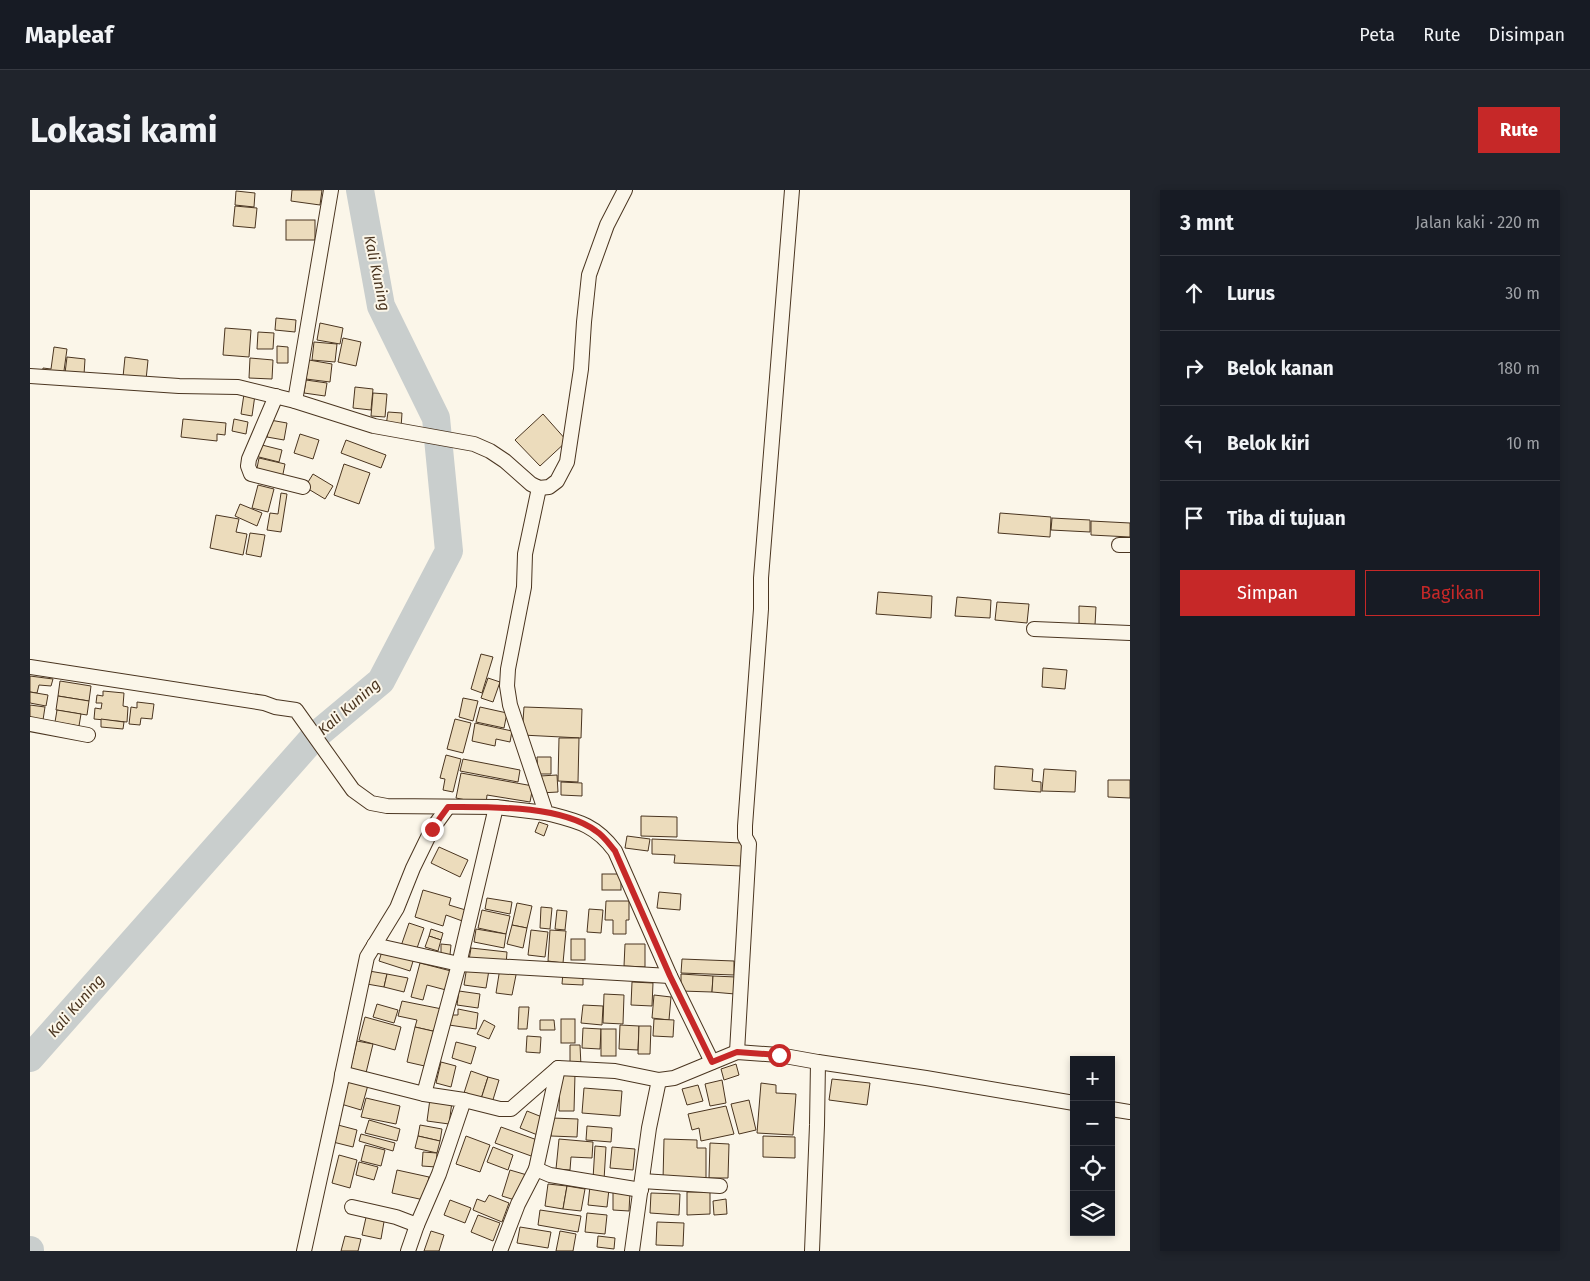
<!DOCTYPE html>
<html lang="id">
<head>
<meta charset="utf-8">
<style>
  :root { --surface:#171b24; --page:#20242c; --text:#f1f3f6; --muted:#9ea1a6; --line:#363941; --accent:#c62828 }
  body { margin:0; font-family:"Fira Sans",sans-serif; background:var(--page); color:var(--text) }
  .controls { position:absolute; right:15px; bottom:15px; display:grid; overflow:hidden; border-radius:0px; box-shadow:0 2px 8px #0003 }
  .controls button { width:45px; height:45px; display:grid; place-items:center; padding:0; border:0; border-bottom:1px solid var(--line); background:var(--surface); color:var(--text); font:25px sans-serif }
  .stop { position:absolute; width:15px; height:15px; margin:-11px; border:4px solid #c62828; border-radius:50%; background:#fff }
  .stop.end { background:#c62828; border-color:#fff; box-shadow:0 1px 5px #0008 }
  .list { margin:0; padding:0; list-style:none }
  h2 { display:flex; justify-content:space-between; align-items:center; height:65px; margin:0; padding:0 20px; font-size:21px }
  h2 small { font-size:16px; font-weight:400; color:var(--muted) }
  .list li { display:grid; grid-template-columns:32px 1fr auto; gap:15px; align-items:center; box-sizing:border-box; height:75px; padding:0 20px; border-top:1px solid var(--line) }
  .list b { display:block; font-size:19px; white-space:nowrap }
  .list em { font-size:16px; font-style:normal; color:var(--muted) }
  .actions { display:flex; gap:10px; padding:15px 20px }
  .actions a { flex:1; padding:11px 0; border:1px solid var(--accent); border-radius:0px; text-align:center; font-size:18px; color:var(--accent) }
  .actions .main { background:var(--accent); color:#fff }
  .icon { flex:none; width:28px; height:28px; fill:none; stroke:currentColor; stroke-width:2; stroke-linecap:round; stroke-linejoin:round }
  .map { position:relative; flex:none; width:1100px; height:1061px; overflow:hidden; border-radius:0px }
  header { display:flex; align-items:center; gap:30px; box-sizing:border-box; height:70px; padding:0 25px; background:var(--surface); border-bottom:1px solid var(--line) }
  header strong { font-size:24px }
  nav { display:flex; gap:28px; margin-inline-start:auto; font-size:18px }
  .intro { display:flex; align-items:center; justify-content:space-between; box-sizing:border-box; height:120px; padding:0 30px }
  h1 { margin:0; font-size:35px }
  .button { padding:12px 22px; border-radius:0px; background:var(--accent); color:#fff; font-size:18px; font-weight:700 }
  main { display:flex; gap:30px; padding:0 30px }
  aside { flex:1; background:var(--surface); border-radius:0px; box-shadow:0 2px 8px #0003 }
  .map>svg:first-child { display:block }
</style>
</head>
<body>
<header>
<strong>Mapleaf</strong>
<nav><a>Peta</a><a>Rute</a><a>Disimpan</a></nav>
</header>
<div class="intro"><h1>Lokasi kami</h1><a class="button">Rute</a></div>
<main>
<div class="map">
<svg width="1100" height="1061" viewBox="0 0 1100 1061">
  <rect width="100%" height="100%" fill="#fbf6e9"/>
  <g fill="none" stroke-linecap="round" stroke-linejoin="round">
    <g stroke="#c9cecd" stroke-width="28">
      <polyline points="0,868 284,547 351,491 419,361 406,228 351,116 330,0"/>
      <polyline points="0,1060 0,1061"/>
    </g>
  </g>
  <g fill="#ecdcbc" stroke="#4a3520">
    <polygon points="262,0 292,0 290,15 261,11"/>
    <polygon points="206,1 225,3 224,17 205,15"/>
    <polygon points="205,16 227,18 225,38 203,36"/>
    <rect x="256" y="30" width="29" height="20"/>
    <polygon points="246,128 266,130 265,142 245,140"/>
    <polygon points="290,133 313,138 310,154 287,150"/>
    <polygon points="195,138 221,140 219,167 193,165"/>
    <polygon points="228,142 244,143 243,159 227,159"/>
    <polygon points="313,148 331,152 326,176 308,172"/>
    <polygon points="284,152 307,154 305,172 282,170"/>
    <polygon points="247,156 258,157 258,173 247,173"/>
    <polygon points="24,157 37,159 33,188 12,185 13,178 21,179"/>
    <polygon points="37,167 55,169 54,185 35,183"/>
    <polygon points="95,167 118,170 116,190 93,187"/>
    <polygon points="220,168 243,170 242,189 219,188"/>
    <polygon points="279,170 302,174 300,192 276,189"/>
    <polygon points="276,190 297,193 295,206 274,203"/>
    <polygon points="325,197 343,199 341,220 323,218"/>
    <polygon points="343,203 357,204 355,227 341,226"/>
    <polygon points="214,204 225,205 222,226 211,224"/>
    <polygon points="358,222 372,223 371,238 356,236"/>
    <polygon points="513,224 537,251 510,276 485,250"/>
    <polygon points="153,229 196,233 195,245 187,244 187,251 151,247"/>
    <polygon points="204,229 218,232 216,244 202,241"/>
    <polygon points="240,230 257,233 254,250 237,247"/>
    <polygon points="270,244 289,250 283,269 264,263"/>
    <polygon points="316,250 356,265 351,278 311,263"/>
    <polygon points="228,254 252,260 249,272 225,266"/>
    <polygon points="229,268 255,274 252,289 226,283"/>
    <polygon points="314,274 340,283 329,314 304,305"/>
    <polygon points="283,284 303,296 295,309 275,297"/>
    <polygon points="228,295 244,299 238,322 222,318"/>
    <polygon points="251,303 257,304 251,342 237,340 240,323 248,324"/>
    <polygon points="210,314 232,323 227,336 205,326"/>
    <polygon points="970,323 1021,327 1020,347 968,343"/>
    <polygon points="186,325 209,329 206,342 217,344 213,365 180,358"/>
    <polygon points="1022,328 1060,330 1060,342 1021,340"/>
    <polygon points="1061,331 1100,333 1100,347 1061,345"/>
    <polygon points="220,343 235,345 231,367 216,364"/>
    <polygon points="848,402 902,406 901,428 846,424"/>
    <polygon points="927,407 961,410 960,428 925,426"/>
    <polygon points="967,412 999,414 997,433 965,430"/>
    <polygon points="1049,416 1066,417 1065,435 1049,434"/>
    <polygon points="451,464 463,467 452,503 441,499"/>
    <polygon points="1013,478 1037,480 1035,499 1012,497"/>
    <polygon points="0,486 23,489 21,496 9,495 7,503 0,502"/>
    <polygon points="458,488 470,492 463,512 451,508"/>
    <polygon points="30,491 61,496 59,511 28,506"/>
    <polygon points="73,501 94,503 93,516 98,517 97,532 64,529 65,518 71,519 72,513 66,513 67,505 73,506"/>
    <polygon points="0,502 18,505 16,516 0,513"/>
    <polygon points="28,506 59,511 57,525 26,520"/>
    <polygon points="433,508 448,511 443,531 429,527"/>
    <polygon points="107,512 124,514 122,529 111,528 110,535 99,534 101,517 107,518"/>
    <polygon points="0,515 15,517 13,530 0,529"/>
    <polygon points="450,517 477,523 474,538 446,532"/>
    <polygon points="494,517 552,519 551,548 492,545"/>
    <polygon points="27,520 51,524 49,536 25,532"/>
    <polygon points="71,529 94,532 93,539 71,537"/>
    <polygon points="425,529 441,533 433,563 417,559"/>
    <polygon points="445,533 482,541 480,552 466,549 465,556 442,551"/>
    <polygon points="529,548 549,548 548,592 528,591"/>
    <polygon points="416,565 431,569 423,602 413,600 415,589 410,588"/>
    <polygon points="507,567 521,567 521,584 508,584"/>
    <polygon points="433,569 490,580 488,592 430,581"/>
    <polygon points="965,576 1003,579 1002,591 1011,592 1011,602 964,599"/>
    <polygon points="1014,579 1046,581 1045,602 1012,601"/>
    <polygon points="431,583 503,596 500,612 457,605 456,614 426,608"/>
    <polygon points="527,585 528,602 510,603 510,586"/>
    <polygon points="1078,590 1100,590 1100,608 1078,607"/>
    <polygon points="531,592 552,593 552,606 531,605"/>
    <polygon points="611,626 647,627 647,647 611,646"/>
    <polygon points="509,632 518,635 514,646 505,642"/>
    <polygon points="597,646 620,649 618,661 595,658"/>
    <polygon points="622,649 712,653 711,676 644,673 645,665 622,664"/>
    <polygon points="409,657 438,670 430,687 401,673"/>
    <rect x="572" y="684" width="19" height="16"/>
    <polygon points="393,700 421,708 419,715 439,721 435,732 416,725 413,736 385,727"/>
    <polygon points="629,702 651,704 650,720 627,718"/>
    <polygon points="457,708 482,712 480,724 455,719"/>
    <polygon points="576,711 599,711 599,730 596,730 596,744 583,744 583,730 575,730"/>
    <polygon points="487,713 502,716 497,738 482,735"/>
    <polygon points="511,717 522,718 520,739 510,738"/>
    <polygon points="559,719 573,720 571,743 557,742"/>
    <polygon points="452,720 480,726 476,744 448,738"/>
    <polygon points="527,720 537,721 535,740 525,739"/>
    <polygon points="379,733 394,738 386,761 371,756"/>
    <polygon points="482,735 497,738 493,758 477,754"/>
    <polygon points="401,739 413,743 411,750 399,746"/>
    <polygon points="446,739 476,744 474,758 444,752"/>
    <polygon points="501,740 518,742 515,767 498,765"/>
    <polygon points="520,740 536,741 533,773 518,771"/>
    <polygon points="399,746 411,750 408,761 395,757"/>
    <rect x="541" y="749" width="14" height="21"/>
    <polygon points="411,754 421,755 420,765 411,765"/>
    <polygon points="595,754 615,754 615,777 594,776"/>
    <polygon points="353,758 384,768 380,781 349,771"/>
    <polygon points="441,758 477,762 476,775 439,770"/>
    <polygon points="652,769 704,771 704,785 651,783"/>
    <polygon points="390,773 421,781 416,800 397,795 393,810 381,807"/>
    <polygon points="437,776 459,780 456,798 434,795"/>
    <polygon points="470,778 487,780 482,805 466,803"/>
    <polygon points="339,781 357,784 354,797 337,794"/>
    <polygon points="533,782 553,783 553,795 532,794"/>
    <polygon points="357,784 378,788 374,802 354,797"/>
    <polygon points="651,784 683,786 682,802 651,801"/>
    <polygon points="683,786 706,787 705,804 682,802"/>
    <polygon points="602,792 623,793 622,816 601,815"/>
    <polygon points="429,801 450,804 448,818 427,815"/>
    <polygon points="574,804 594,805 593,834 573,833"/>
    <polygon points="624,805 641,807 639,830 622,828"/>
    <polygon points="372,811 412,819 407,842 385,837 387,830 368,826"/>
    <polygon points="347,814 368,820 364,833 343,827"/>
    <polygon points="553,815 573,816 572,835 551,833"/>
    <polygon points="489,817 499,817 497,839 488,839"/>
    <polygon points="428,819 448,823 446,839 419,835 420,825 428,825"/>
    <polygon points="335,827 371,837 365,860 329,850"/>
    <rect x="531" y="829" width="14" height="24"/>
    <polygon points="624,829 644,830 643,847 623,846"/>
    <polygon points="454,830 465,836 459,849 447,844"/>
    <polygon points="510,830 524,830 525,840 510,840"/>
    <polygon points="590,835 609,836 608,860 589,859"/>
    <polygon points="609,836 621,836 620,864 608,864"/>
    <polygon points="385,837 407,842 399,877 377,872"/>
    <polygon points="553,838 571,839 570,859 552,858"/>
    <rect x="571" y="839" width="15" height="27"/>
    <polygon points="497,846 511,847 510,863 496,862"/>
    <polygon points="327,851 343,854 335,887 319,883"/>
    <polygon points="426,852 446,857 441,874 422,868"/>
    <polygon points="540,855 550,855 551,876 540,876"/>
    <polygon points="411,872 426,876 421,897 406,893"/>
    <polygon points="706,874 709,885 694,890 691,879"/>
    <polygon points="441,881 458,887 451,909 434,903"/>
    <polygon points="530,884 545,884 544,921 529,921"/>
    <polygon points="458,887 469,890 462,913 451,909"/>
    <polygon points="317,889 338,895 331,920 311,914"/>
    <polygon points="802,889 840,893 837,915 799,910"/>
    <polygon points="692,890 696,913 680,916 675,894"/>
    <polygon points="731,893 746,895 746,903 766,904 763,945 727,943"/>
    <polygon points="668,895 673,911 657,915 652,899"/>
    <polygon points="554,898 592,901 590,926 552,923"/>
    <polygon points="336,908 370,916 366,934 331,927"/>
    <polygon points="400,909 422,912 419,934 397,931"/>
    <polygon points="719,910 726,940 709,944 701,914"/>
    <polygon points="696,916 704,944 671,951 669,938 662,940 658,924"/>
    <polygon points="497,921 517,929 510,946 490,938"/>
    <polygon points="522,928 548,929 547,947 521,946"/>
    <polygon points="339,930 370,939 367,951 335,943"/>
    <polygon points="308,935 327,940 323,957 303,952"/>
    <polygon points="390,935 412,939 410,951 388,946"/>
    <polygon points="557,936 582,938 581,952 556,950"/>
    <polygon points="471,937 510,951 504,967 465,953"/>
    <polygon points="331,944 365,953 363,961 329,951"/>
    <polygon points="388,946 410,951 407,963 385,958"/>
    <polygon points="436,946 460,955 450,982 426,974"/>
    <polygon points="733,946 765,947 765,968 733,967"/>
    <polygon points="529,949 563,952 562,968 541,967 540,980 526,979"/>
    <polygon points="634,949 667,950 667,958 676,958 676,992 633,990"/>
    <polygon points="680,953 699,954 698,988 679,988"/>
    <polygon points="335,955 355,960 351,976 331,971"/>
    <polygon points="565,956 576,957 574,990 563,989"/>
    <polygon points="463,957 483,965 478,980 457,972"/>
    <polygon points="582,957 605,959 603,980 580,978"/>
    <polygon points="393,962 407,963 406,977 392,976"/>
    <polygon points="309,965 327,970 320,998 302,993"/>
    <polygon points="329,972 348,977 344,990 326,985"/>
    <polygon points="367,980 399,987 394,1010 362,1003"/>
    <polygon points="480,980 497,985 488,1011 472,1006"/>
    <polygon points="518,994 537,996 533,1019 515,1016"/>
    <polygon points="537,996 555,999 551,1021 533,1019"/>
    <polygon points="560,996 579,999 577,1017 558,1015"/>
    <polygon points="583,1001 600,1002 599,1021 583,1020"/>
    <polygon points="657,1002 680,1002 680,1024 657,1025"/>
    <polygon points="621,1003 650,1004 649,1025 620,1023"/>
    <polygon points="459,1005 479,1013 472,1032 443,1020 447,1009 455,1012"/>
    <polygon points="696,1009 697,1024 684,1025 683,1011"/>
    <polygon points="420,1010 441,1018 435,1033 414,1025"/>
    <polygon points="510,1020 551,1026 548,1042 508,1035"/>
    <polygon points="337,1023 355,1026 351,1049 332,1045"/>
    <polygon points="557,1023 577,1025 575,1044 555,1042"/>
    <polygon points="448,1025 470,1033 463,1051 441,1042"/>
    <polygon points="627,1032 654,1033 653,1056 626,1055"/>
    <polygon points="490,1037 521,1042 518,1058 487,1053"/>
    <polygon points="401,1041 414,1045 409,1061 394,1061"/>
    <polygon points="530,1041 546,1044 543,1061 526,1061"/>
    <polygon points="315,1046 331,1049 328,1061 311,1061"/>
    <polygon points="568,1046 585,1048 584,1059 567,1057"/>
  </g>
  <g fill="none" stroke-linecap="round" stroke-linejoin="round">
    <g stroke="#4a3520" stroke-width="16">
      <g id="street">
        <polyline points="0,186 149,196 208,197 265,211 344,236 444,254 460,261 475,271 501,294 509,298 519,297 527,291 537,272 551,179 554,132 559,85 577,35 595,0"/>
        <polyline points="246,206 219,269 218,276 221,284 273,297"/>
        <polyline points="265,211 301,0"/>
        <path d="M509,298L495,364L494,397L478,479L477,496L480,515L516,623C547,631 565,634 585,661L640,786L682,872"/>
        <polyline points="1089,355 1100,355"/>
        <polyline points="1004,439 1100,443"/>
        <polyline points="0,477 234,513 245,517 266,520 323,600 341,613 357,616 466,617 516,623"/>
        <polyline points="0,534 58,545"/>
        <polyline points="344,755 429,774 640,786"/>
        <polyline points="707,862 719,654 715,647 715,636 731,419 731,388 762,0"/>
        <polyline points="312,885 337,767 367,718 383,678 402,639 418,617"/>
        <polyline points="629,890 644,888 707,862 749,865 788,872 896,888 1044,913"/>
        <polyline points="394,904 429,774 466,617"/>
        <polyline points="434,910 470,919 481,919 528,878 585,881 629,890 619,938 602,1061"/>
        <polyline points="1081,919 1100,922"/>
        <polyline points="506,979 528,878"/>
        <polyline points="612,991 690,996"/>
        <polyline points="322,1017 366,1027 387,1035"/>
        <polyline points="274,1061 311,892 312,885 315,884 394,904 434,910 409,984 387,1035 378,1061"/>
        <polyline points="470,1061 488,1014 506,979 520,985 611,1000"/>
        <polyline points="782,1061 787,935 788,872"/>
      </g>
    </g>
    <use href="#street" stroke="#fbf6e9" stroke-width="14"/>
  </g>
  <g fill="none" stroke-linecap="round" stroke-linejoin="round">
    <path stroke="#c62828" stroke-width="6" d="M402,639L418,617C462,617 530,615 566,641C574,646 579,654 585,661L640,786L682,872L707,862L749,865"/>
  </g>
  <g text-anchor="middle" stroke-width="4" stroke-linejoin="round" paint-order="stroke">
    <g font-size="15" font-style="italic" fill="#4a3520" stroke="#fbf6e9">
      <text transform="translate(347 83) rotate(78)" y="5">Kali Kuning</text>
      <text transform="translate(319 517) rotate(-41)" y="5">Kali Kuning</text>
      <text transform="translate(46 816) rotate(-49)" y="5">Kali Kuning</text>
    </g>
  </g>
</svg>
<div class="controls">
<button>+</button>
<button>−</button>
<button><svg class="icon" aria-label="locate" viewBox="0 0 24 24"><circle cx="12" cy="12" r="6"/><path d="M12 2v4M12 18v4M2 12h4M18 12h4"/></svg></button>
<button><svg class="icon" aria-label="layers" viewBox="0 0 24 24"><path d="M12 4l9 5-9 5-9-5zM3 14l9 5 9-5"/></svg></button>
</div>
<div class="stop" style="left:749px;top:865px"></div>
<div class="stop end" style="left:402px;top:639px"></div>
</div>
<aside>
<h2>3 mnt<small>Jalan kaki · 220 m</small></h2>
<ul class="list">
<li><svg class="icon" aria-label="ahead" viewBox="0 0 24 24"><path d="M12 20V5M6 11l6-6 6 6"/></svg><div><b>Lurus</b></div><em>30 m</em></li>
<li><svg class="icon" aria-label="right" viewBox="0 0 24 24"><path d="M7 20v-9h11M14 6l5 5-5 5"/></svg><div><b>Belok kanan</b></div><em>180 m</em></li>
<li><svg class="icon" aria-label="left" viewBox="0 0 24 24"><path d="M17 20v-9H6M10 6l-5 5 5 5"/></svg><div><b>Belok kiri</b></div><em>10 m</em></li>
<li><svg class="icon" aria-label="arrive" viewBox="0 0 24 24"><path d="M6 21V4h12l-3 4 3 4H6"/></svg><div><b>Tiba di tujuan</b></div></li>
</ul>
<div class="actions"><a class="main">Simpan</a><a>Bagikan</a></div>
</aside>
</main>
</body>
</html>
